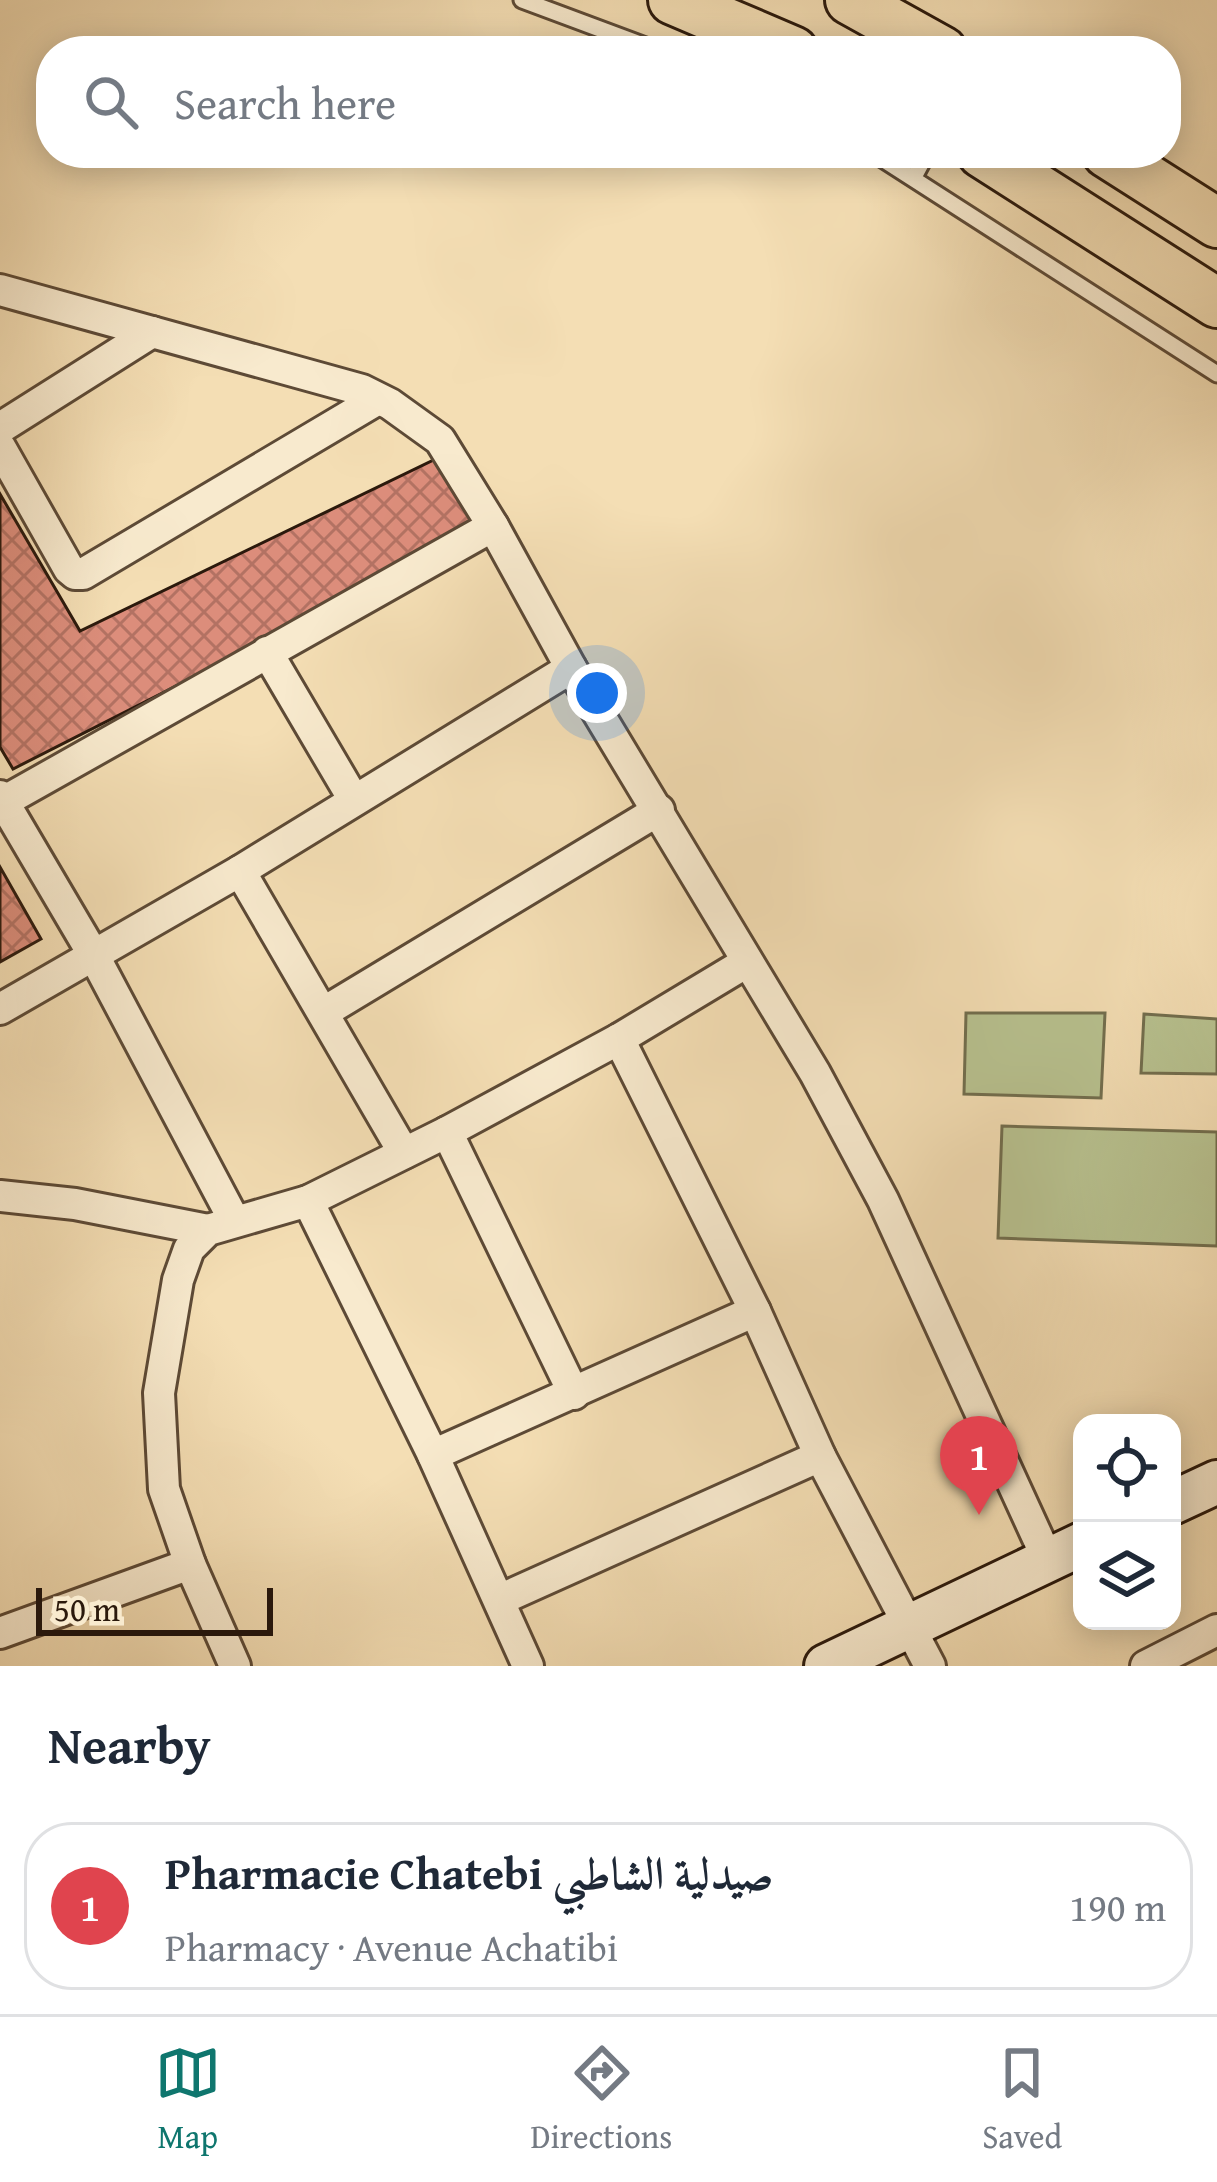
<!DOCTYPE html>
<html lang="en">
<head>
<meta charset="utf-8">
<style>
  :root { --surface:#fff; --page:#f2f2f3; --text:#1f2937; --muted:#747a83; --line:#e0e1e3; --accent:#0f766e }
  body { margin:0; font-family:"Gentium Book Plus",Amiri,serif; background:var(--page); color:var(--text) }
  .controls { position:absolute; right:36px; bottom:36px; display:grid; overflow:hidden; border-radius:24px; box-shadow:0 6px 30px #0003 }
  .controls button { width:108px; height:108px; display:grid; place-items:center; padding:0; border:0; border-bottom:3px solid var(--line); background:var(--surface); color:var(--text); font:60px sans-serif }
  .scale { position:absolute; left:36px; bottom:30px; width:237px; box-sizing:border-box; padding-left:12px; border:6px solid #2b190c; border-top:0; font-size:33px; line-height:42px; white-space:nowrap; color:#2b190c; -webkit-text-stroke:9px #f8eace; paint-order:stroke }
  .you { position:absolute; left:597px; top:693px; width:42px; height:42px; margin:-30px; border:9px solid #fff; border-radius:50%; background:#1a73e8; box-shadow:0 0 0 18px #1a73e833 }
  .badge { display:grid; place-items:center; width:78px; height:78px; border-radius:50%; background:var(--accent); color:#fff; font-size:39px; font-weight:700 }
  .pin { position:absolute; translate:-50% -99px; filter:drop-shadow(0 3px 6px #0008) }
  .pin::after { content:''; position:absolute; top:63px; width:42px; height:36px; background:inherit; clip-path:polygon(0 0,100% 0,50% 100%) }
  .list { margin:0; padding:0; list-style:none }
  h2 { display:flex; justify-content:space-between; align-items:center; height:156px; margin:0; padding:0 48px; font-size:51px }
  h2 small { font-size:39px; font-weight:400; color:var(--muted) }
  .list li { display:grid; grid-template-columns:78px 1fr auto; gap:36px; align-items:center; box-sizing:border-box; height:168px; margin:0 24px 24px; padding:0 24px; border:3px solid var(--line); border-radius:48px }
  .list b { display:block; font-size:45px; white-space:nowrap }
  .list p { margin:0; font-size:39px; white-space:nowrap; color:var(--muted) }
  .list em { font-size:39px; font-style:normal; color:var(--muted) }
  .icon { flex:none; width:66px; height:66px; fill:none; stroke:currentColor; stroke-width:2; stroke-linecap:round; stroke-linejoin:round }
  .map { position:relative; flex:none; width:1217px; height:1666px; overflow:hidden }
  .search { position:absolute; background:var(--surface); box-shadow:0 6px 30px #0003; left:36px; right:36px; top:36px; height:132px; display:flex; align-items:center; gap:30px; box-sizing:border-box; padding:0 42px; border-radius:48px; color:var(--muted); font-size:45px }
  .sheet { height:348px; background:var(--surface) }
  nav { display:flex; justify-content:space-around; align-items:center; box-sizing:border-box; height:168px; border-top:3px solid var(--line); background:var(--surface); font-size:33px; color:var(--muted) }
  nav a { display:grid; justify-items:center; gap:6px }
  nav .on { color:var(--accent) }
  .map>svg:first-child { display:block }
</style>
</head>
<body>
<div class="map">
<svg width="1217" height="1666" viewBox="0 0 1217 1666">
  <defs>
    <pattern id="building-cross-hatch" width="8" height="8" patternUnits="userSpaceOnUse" patternTransform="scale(3)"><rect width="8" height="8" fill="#dc8d7b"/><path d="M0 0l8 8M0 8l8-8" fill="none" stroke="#b37263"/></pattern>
  </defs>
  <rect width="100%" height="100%" fill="#f4deb4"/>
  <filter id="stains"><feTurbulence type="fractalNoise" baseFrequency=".00167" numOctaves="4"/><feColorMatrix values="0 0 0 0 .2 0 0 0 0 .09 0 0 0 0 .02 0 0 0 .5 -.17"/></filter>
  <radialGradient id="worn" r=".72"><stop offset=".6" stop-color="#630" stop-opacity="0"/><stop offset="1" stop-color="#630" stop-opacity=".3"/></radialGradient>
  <g fill="#b8c290" stroke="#726e4e" stroke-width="3">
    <polygon points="966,1013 1105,1013 1101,1098 964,1094"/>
    <polygon points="1144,1014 1217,1019 1217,1074 1141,1073"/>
    <polygon points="1002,1126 1217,1132 1217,1246 998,1238"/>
  </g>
  <g fill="url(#building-cross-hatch)" stroke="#2b190c" stroke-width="3">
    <polygon points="444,455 487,528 13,769 0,747 0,494 80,631"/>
    <polygon points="0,867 41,939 0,962"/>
  </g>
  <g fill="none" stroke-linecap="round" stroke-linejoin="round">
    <g stroke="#5d4a36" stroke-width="21">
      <g id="lane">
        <polyline points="522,0 659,51"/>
        <polyline points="873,153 1217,374"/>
        <polyline points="914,177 927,153"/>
      </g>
    </g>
    <g stroke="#5d4a36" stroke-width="36">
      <g id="street">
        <polyline points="0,290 362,390 390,404 440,440 493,526 571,668 815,1073 883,1200 1048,1560"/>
        <polyline points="0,428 152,332"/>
        <polyline points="0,447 69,569 75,574 83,574 378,399"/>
        <polyline points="267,652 354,800"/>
        <polyline points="0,796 93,954 234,1220"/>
        <polyline points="3,802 493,526"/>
        <polyline points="240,871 404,1153"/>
        <polyline points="0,1009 240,871 571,668"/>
        <polyline points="324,1012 659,810"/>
        <polyline points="619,1039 755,1311 820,1456 930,1666"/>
        <polyline points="447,1132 574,1394"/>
        <polyline points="0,1196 75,1204 208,1230"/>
        <polyline points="308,1201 433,1455 528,1666"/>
        <polyline points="433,1455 755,1311"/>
        <polyline points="499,1600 820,1456"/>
        <polyline points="0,1633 190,1564"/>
        <polyline points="235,1666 190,1564 164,1489 159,1393 178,1280 189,1249 208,1230 308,1201 447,1132 619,1039 747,962"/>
        <polyline points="1146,1666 1217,1630"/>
      </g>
    </g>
    <g stroke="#2b190c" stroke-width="48">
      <g id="secondary">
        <polyline points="1172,1503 1217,1482"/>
        <polyline points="826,1666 1082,1544"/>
      </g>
    </g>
    <g stroke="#2b190c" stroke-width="54">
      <g id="primary">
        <polyline points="673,0 793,51"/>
        <polyline points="850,0 942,51"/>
        <polyline points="982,153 1217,303"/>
        <polyline points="1107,153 1217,223"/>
      </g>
    </g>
    <use href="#lane" stroke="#f8eace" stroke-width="15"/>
    <use href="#street" stroke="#f8eace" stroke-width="30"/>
    <use href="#secondary" stroke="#f8eace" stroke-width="42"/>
    <use href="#primary" stroke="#f4deb4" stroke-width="48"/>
  </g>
  <rect width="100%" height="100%" filter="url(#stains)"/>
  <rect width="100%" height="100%" fill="url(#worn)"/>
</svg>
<div class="controls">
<button><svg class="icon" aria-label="locate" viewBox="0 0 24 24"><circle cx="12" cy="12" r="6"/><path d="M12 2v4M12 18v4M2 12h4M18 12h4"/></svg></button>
<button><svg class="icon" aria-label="layers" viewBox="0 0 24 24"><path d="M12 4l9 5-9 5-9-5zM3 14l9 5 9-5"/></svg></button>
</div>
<div class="scale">50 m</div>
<div class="you"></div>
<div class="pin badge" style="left:979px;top:1515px;background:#e0444e">1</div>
<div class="search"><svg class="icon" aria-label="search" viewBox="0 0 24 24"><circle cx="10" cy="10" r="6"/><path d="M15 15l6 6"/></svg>Search here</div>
</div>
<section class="sheet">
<h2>Nearby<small></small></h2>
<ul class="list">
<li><span class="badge" style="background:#e0444e">1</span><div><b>Pharmacie Chatebi صيدلية الشاطبي</b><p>Pharmacy · Avenue Achatibi</p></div><em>190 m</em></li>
</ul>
</section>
<nav>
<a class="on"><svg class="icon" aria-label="map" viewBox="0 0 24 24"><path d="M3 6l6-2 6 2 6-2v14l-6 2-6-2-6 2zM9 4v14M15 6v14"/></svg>Map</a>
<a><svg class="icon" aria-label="directions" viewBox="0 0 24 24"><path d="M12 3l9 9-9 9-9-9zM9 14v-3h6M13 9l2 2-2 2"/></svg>Directions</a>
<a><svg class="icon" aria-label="saved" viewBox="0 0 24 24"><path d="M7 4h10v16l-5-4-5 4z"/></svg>Saved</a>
</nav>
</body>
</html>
